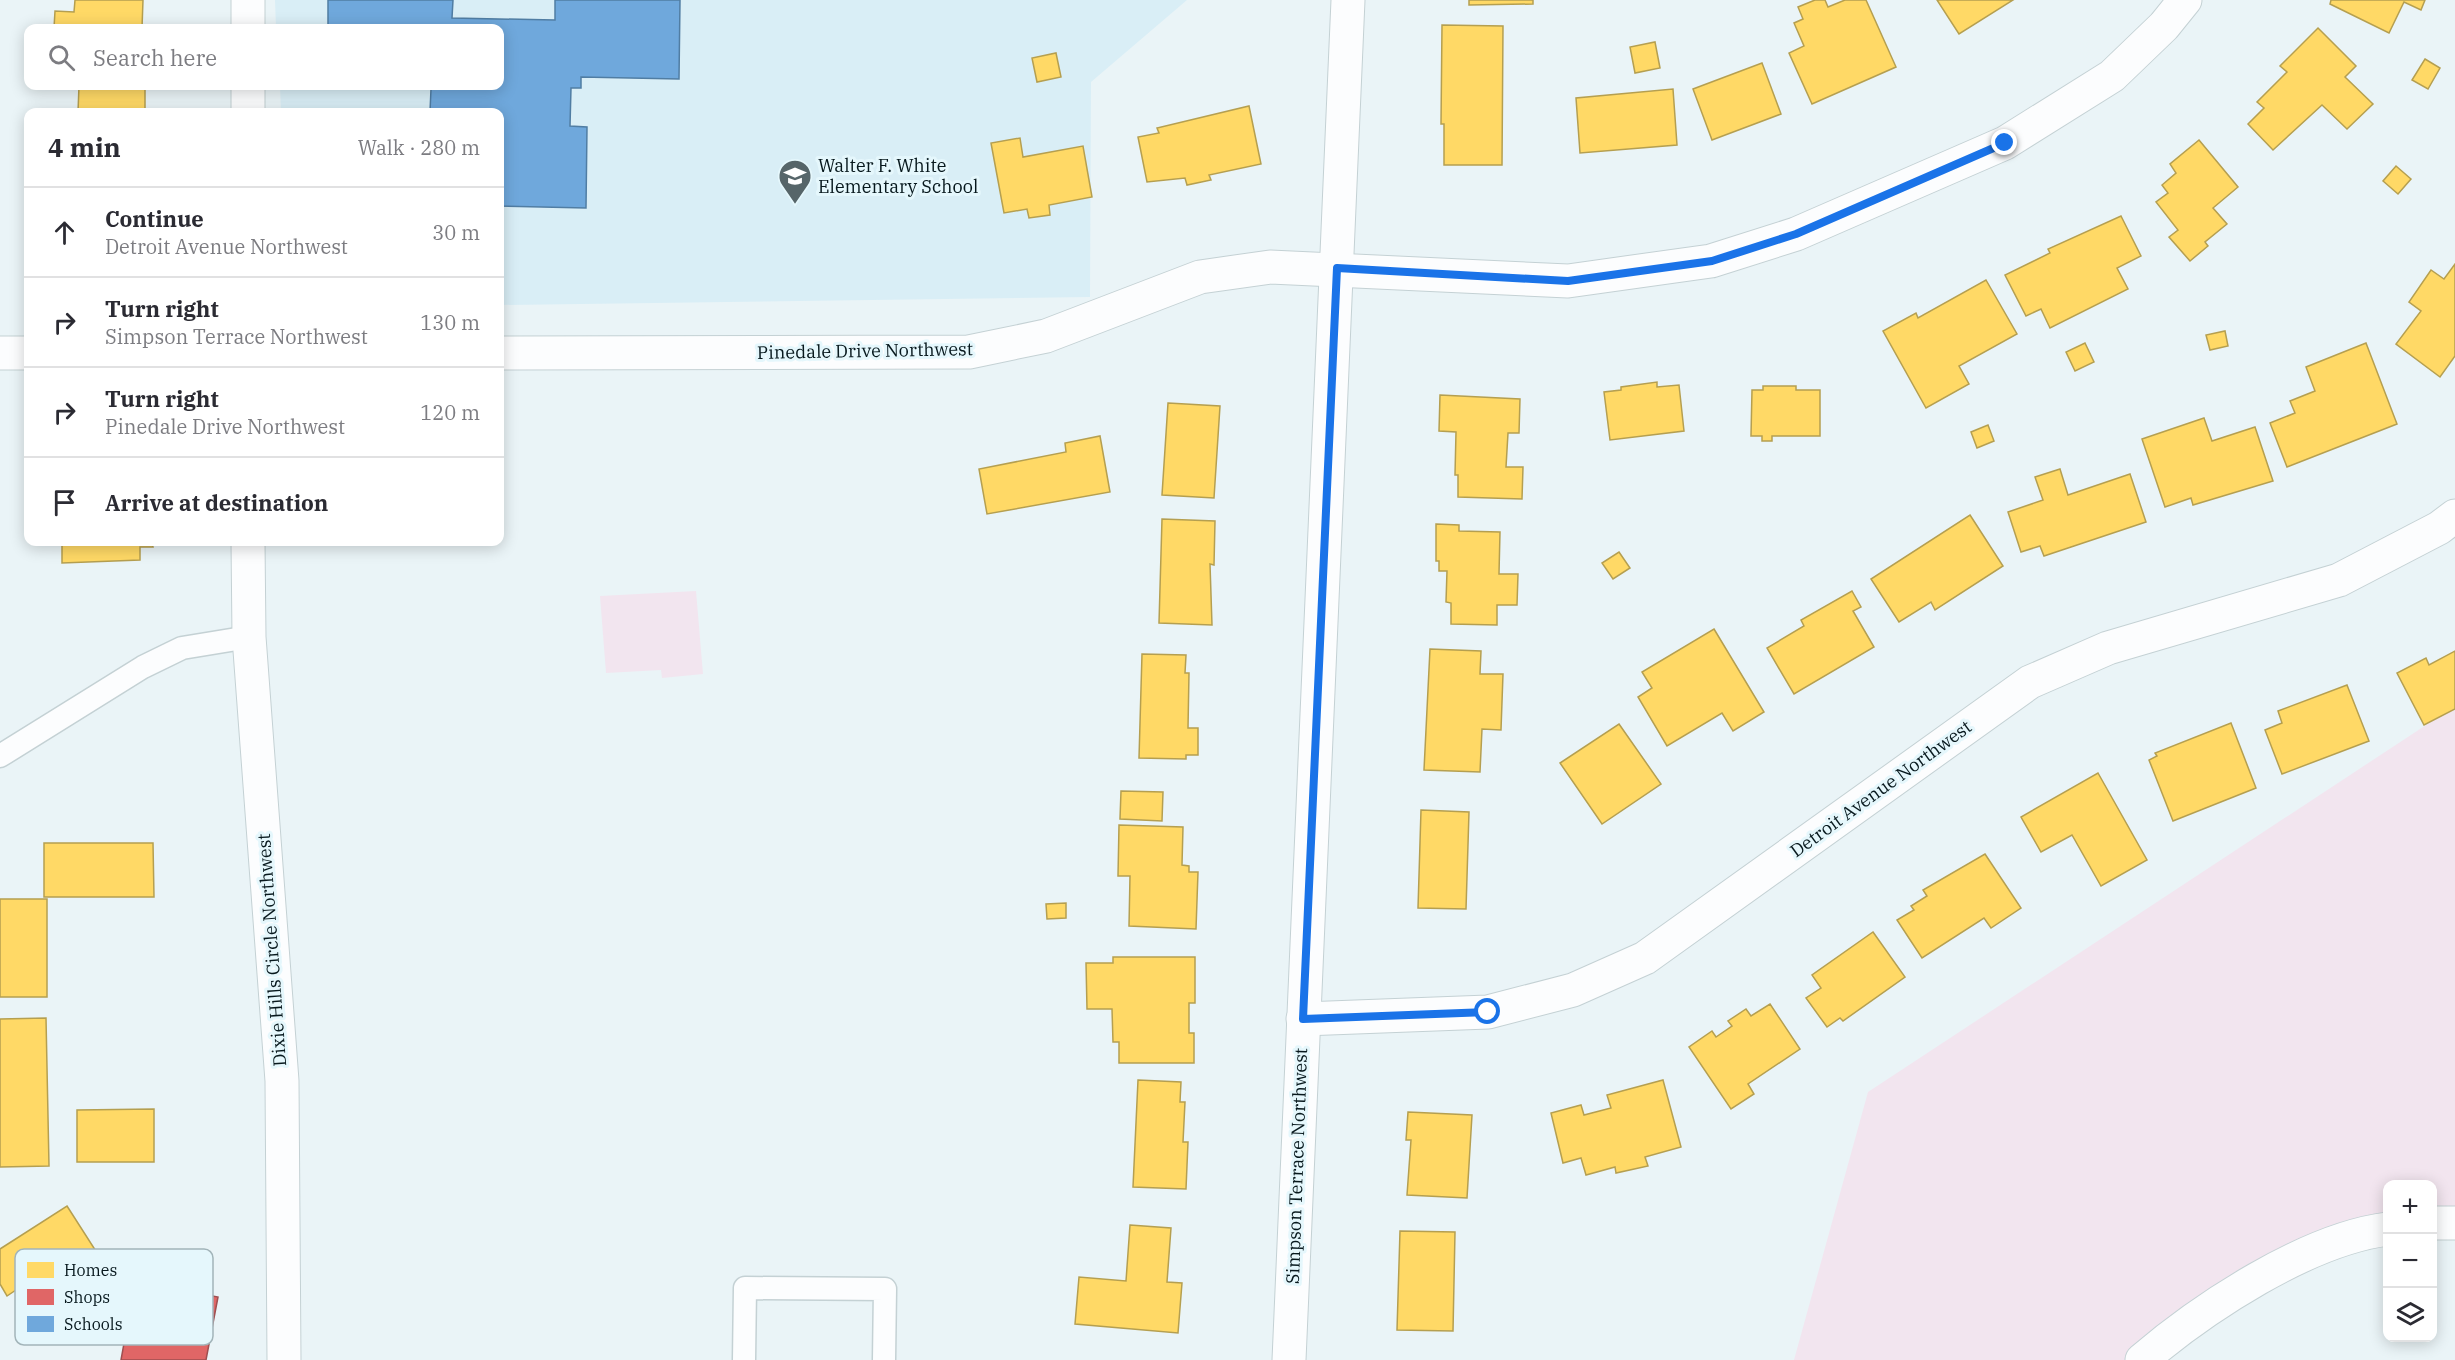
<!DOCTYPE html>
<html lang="en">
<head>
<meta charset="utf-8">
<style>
  :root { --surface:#fff; --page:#f7f7f7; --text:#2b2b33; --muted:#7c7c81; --line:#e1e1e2 }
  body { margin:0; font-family:"IBM Plex Serif",serif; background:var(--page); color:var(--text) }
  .controls { position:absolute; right:18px; bottom:18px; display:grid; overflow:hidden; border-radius:12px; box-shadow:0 3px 15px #0003 }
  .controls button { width:54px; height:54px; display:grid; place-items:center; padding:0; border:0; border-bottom:2px solid var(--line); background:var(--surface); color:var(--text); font:30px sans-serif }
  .stop { position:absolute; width:18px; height:18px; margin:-14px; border:4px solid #1a73e8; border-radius:50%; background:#fff }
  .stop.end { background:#1a73e8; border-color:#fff; box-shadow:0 2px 6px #0008 }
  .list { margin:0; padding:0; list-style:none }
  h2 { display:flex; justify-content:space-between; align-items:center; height:78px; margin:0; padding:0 24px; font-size:26px }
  h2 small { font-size:20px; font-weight:400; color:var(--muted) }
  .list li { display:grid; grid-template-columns:39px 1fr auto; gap:18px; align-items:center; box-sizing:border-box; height:90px; padding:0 24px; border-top:2px solid var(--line) }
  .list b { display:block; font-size:22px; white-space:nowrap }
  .list p { margin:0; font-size:20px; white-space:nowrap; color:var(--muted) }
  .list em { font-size:20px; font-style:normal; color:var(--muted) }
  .icon { flex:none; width:33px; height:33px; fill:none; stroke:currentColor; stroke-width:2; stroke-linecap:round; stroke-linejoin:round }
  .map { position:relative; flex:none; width:2455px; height:1360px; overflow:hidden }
  .search { position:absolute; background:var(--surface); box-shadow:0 3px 15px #0003; left:24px; top:24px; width:480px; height:66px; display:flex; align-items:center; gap:15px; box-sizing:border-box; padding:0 21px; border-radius:12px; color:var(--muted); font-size:22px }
  .panel { position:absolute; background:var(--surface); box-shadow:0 3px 15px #0003; left:24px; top:108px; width:480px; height:438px; border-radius:12px }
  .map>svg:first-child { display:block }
</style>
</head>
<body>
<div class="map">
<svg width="2455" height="1360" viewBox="0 0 2455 1360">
  <rect width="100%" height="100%" fill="#eaf4f7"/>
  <polygon fill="#d9eef6" points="275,0 1187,0 1091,82 1090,297 500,305 500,112 281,112 280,86 500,86 500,28 276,28"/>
  <g fill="#f2e5ef">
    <polygon points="696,591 703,674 662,678 661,670 606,673 600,596"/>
    <polygon points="2455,706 2455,1222 2433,1218 2432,1184 2388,1184 2387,1233 2220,1315 2162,1360 1794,1360 1868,1092"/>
  </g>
  <g fill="#ffd966" stroke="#b59f50" stroke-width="1.5">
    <polygon points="75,0 143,0 142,28 54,28 55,11 74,12"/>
    <polygon points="1469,0 1533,0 1533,4 1469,5"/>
    <polygon points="1815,0 1825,0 1828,7 1845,0 1866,0 1896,67 1812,104 1789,53 1804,46 1794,23 1803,19 1798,7"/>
    <polygon points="1937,0 2013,0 1959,34"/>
    <polygon points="2331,0 2425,0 2421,10 2404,2 2389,33 2330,4"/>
    <polygon points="1442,25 1503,26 1502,165 1444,165 1444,124 1441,124"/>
    <polygon points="2318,28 2356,66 2345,77 2373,104 2347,129 2322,105 2273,150 2248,124 2264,108 2257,102 2287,72 2280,66"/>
    <polygon points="1655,42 1660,68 1635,73 1630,47"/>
    <polygon points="1056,53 1061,77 1037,82 1032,58"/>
    <polygon points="2425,59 2440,68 2428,89 2412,80"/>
    <polygon points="1762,63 1781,114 1712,140 1693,89"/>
    <polygon points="79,86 145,86 145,112 78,112"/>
    <polygon points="1673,89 1677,145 1580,153 1576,98"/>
    <polygon points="1249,106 1261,164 1209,175 1211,180 1187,185 1185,178 1147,182 1138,137 1159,133 1157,128"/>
    <polygon points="1020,138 1023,157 1083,146 1092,197 1049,205 1050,215 1029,218 1027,209 1004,213 991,143"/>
    <polygon points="2199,140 2238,187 2213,208 2227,224 2205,242 2208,246 2190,261 2169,237 2178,230 2156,202 2168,193 2162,185 2176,173 2170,164"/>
    <polygon points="2396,166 2411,179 2398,194 2383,181"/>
    <polygon points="2121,216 2141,256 2117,268 2128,289 2050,328 2041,309 2026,316 2005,275 2050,253 2048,249"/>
    <polygon points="2455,264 2455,356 2440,377 2396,344 2421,311 2409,302 2431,270 2444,279"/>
    <polygon points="1986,280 2017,334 1959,366 1969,384 1926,408 1883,331 1916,313 1918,318"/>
    <polygon points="2225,331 2228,346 2210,350 2206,335"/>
    <polygon points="2085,343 2094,362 2075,371 2066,352"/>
    <polygon points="2366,343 2397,424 2287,467 2270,423 2295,413 2290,401 2315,391 2306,367"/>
    <polygon points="1657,382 1657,387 1679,385 1684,431 1610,440 1604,392 1621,390 1621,387"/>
    <polygon points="1763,386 1796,386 1796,390 1820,390 1820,436 1772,436 1772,441 1762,441 1762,436 1751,436 1752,390 1763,390"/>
    <polygon points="1440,395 1520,399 1519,433 1508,433 1506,467 1523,467 1522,499 1458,497 1458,475 1455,475 1456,432 1439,431"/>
    <polygon points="1168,403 1220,406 1214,498 1162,495"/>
    <polygon points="2204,418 2212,441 2255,427 2273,481 2193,505 2191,498 2165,507 2142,439"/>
    <polygon points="1988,425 1994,441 1977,448 1971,432"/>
    <polygon points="1100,436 1110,492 987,514 979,469 1066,452 1065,443"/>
    <polygon points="2060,469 2068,495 2130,474 2146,522 2044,556 2040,546 2021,552 2008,512 2043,500 2035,477"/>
    <polygon points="1970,515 2003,566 1935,610 1931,602 1899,622 1871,579"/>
    <polygon points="1162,519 1215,521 1214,565 1210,564 1212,625 1159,623"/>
    <polygon points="1436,524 1459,525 1459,531 1500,532 1499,574 1518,574 1517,605 1497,605 1497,625 1451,624 1451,603 1446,602 1447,571 1439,571 1439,561 1436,561"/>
    <polygon points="62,542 152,542 153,547 140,547 140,560 62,563"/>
    <polygon points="1619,552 1630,568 1613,579 1602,563"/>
    <polygon points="1852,591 1861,607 1853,611 1874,647 1794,694 1767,648 1804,626 1801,620"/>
    <polygon points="1714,629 1764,712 1733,731 1722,713 1667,746 1638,697 1652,688 1642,672"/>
    <polygon points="1430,649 1481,651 1480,674 1503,674 1501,730 1482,729 1480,772 1424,770"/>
    <polygon points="2455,651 2455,709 2424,725 2397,673 2426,658 2429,665"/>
    <polygon points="1142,654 1186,655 1185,673 1189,673 1188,728 1198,728 1198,755 1186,755 1186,759 1139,758"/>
    <polygon points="2347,685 2369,741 2282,774 2265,730 2282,723 2278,711"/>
    <polygon points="2231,723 2256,788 2173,821 2149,760 2157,756 2155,753"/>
    <polygon points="1619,724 1661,784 1602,824 1560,763"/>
    <polygon points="2098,773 2147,860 2101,886 2072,835 2041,852 2021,817"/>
    <polygon points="1121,791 1163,792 1162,821 1120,819"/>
    <polygon points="1421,810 1469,812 1466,909 1418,908"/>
    <polygon points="1119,825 1183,827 1182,865 1189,866 1189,872 1198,872 1196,929 1129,926 1130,876 1118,876"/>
    <polygon points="44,843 153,843 154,897 44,897"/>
    <polygon points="1985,854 2021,908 1991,928 1984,918 1922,958 1897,920 1914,910 1911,906 1927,896 1923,890"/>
    <rect x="0" y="899" width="47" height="98"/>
    <polygon points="1066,903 1066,918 1047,919 1046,904"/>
    <polygon points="1873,932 1905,977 1843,1021 1840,1018 1827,1027 1806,998 1821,988 1812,975"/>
    <polygon points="1113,957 1195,957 1195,1003 1189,1003 1189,1033 1194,1033 1194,1063 1119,1063 1119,1042 1113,1042 1112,1009 1087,1009 1086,963 1113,963"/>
    <polygon points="1770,1004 1800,1049 1748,1084 1754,1094 1731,1109 1689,1047 1712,1031 1716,1037 1732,1026 1728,1021 1746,1009 1751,1016"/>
    <polygon points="46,1018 49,1166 0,1167 0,1019"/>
    <polygon points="1138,1080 1181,1082 1180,1102 1185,1102 1183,1142 1188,1142 1186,1189 1133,1187"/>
    <polygon points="1663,1080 1681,1147 1645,1157 1648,1166 1616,1173 1615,1167 1586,1175 1581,1158 1563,1163 1551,1113 1581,1105 1584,1115 1611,1108 1607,1095"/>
    <polygon points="154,1109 154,1162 77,1162 77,1110"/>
    <polygon points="1408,1112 1472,1115 1467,1198 1407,1195 1411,1140 1406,1140"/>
    <polygon points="67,1206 101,1259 27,1307 16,1290 7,1296 0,1284 0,1249"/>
    <polygon points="1130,1225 1171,1228 1167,1282 1182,1283 1178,1333 1075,1324 1079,1277 1126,1281"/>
    <polygon points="1400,1231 1455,1232 1453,1331 1397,1330"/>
  </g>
  <polygon fill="#e06666" stroke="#9f4f50" stroke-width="1.5" points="161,1286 218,1297 206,1360 121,1360 132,1299 156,1307"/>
  <polygon fill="#6fa8dc" stroke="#507da3" stroke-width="1.5" points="328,0 453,0 452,18 555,20 555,0 680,0 679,79 581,77 581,88 571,88 570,126 587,127 586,208 500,206 500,112 430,112 431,89 425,89 425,86 500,86 500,28 328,28"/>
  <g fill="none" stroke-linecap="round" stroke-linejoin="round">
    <g stroke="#c4d1d4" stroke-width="25">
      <g id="lane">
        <polyline points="0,756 143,667 182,648 249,637"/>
        <polyline points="744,1360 745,1288 885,1289 884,1360"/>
      </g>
    </g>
    <g stroke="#c4d1d4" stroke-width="35">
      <g id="street">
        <polyline points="248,28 248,0"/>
        <polyline points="248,112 248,86"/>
        <polyline points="0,353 28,353"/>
        <polyline points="500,353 969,352 1046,336 1200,277 1270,267 1568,281 1711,261 1796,234 2005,143 2112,76 2164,26 2185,0"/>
        <polyline points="248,542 249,637 282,1081 284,1360"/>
        <polyline points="1303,1019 1488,1012 1573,990 1645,958 2030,682 2108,648 2339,580 2439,528 2455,516"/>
        <polyline points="1289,1360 1348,0"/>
      </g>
    </g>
    <g stroke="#c4d1d4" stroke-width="35">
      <g id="secondary">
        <polyline points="2432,1223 2455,1223"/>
        <path d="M2142,1360C2203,1308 2307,1239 2388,1229"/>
      </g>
    </g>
    <use href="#lane" stroke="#fcfdfe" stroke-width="22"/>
    <use href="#street" stroke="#fcfdfe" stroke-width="33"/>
    <use href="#secondary" stroke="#fcfdfe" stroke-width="33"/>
  </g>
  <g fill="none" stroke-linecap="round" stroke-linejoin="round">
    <polyline stroke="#1a73e8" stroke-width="8" points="1488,1012 1303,1019 1337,268 1568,281 1712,261 1796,234 2005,143"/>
  </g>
  <defs>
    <g id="school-pin" transform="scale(1.725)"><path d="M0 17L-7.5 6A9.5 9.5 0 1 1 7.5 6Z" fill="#566569" stroke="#e5f7fc"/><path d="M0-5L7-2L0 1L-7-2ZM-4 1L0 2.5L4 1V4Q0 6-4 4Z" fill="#fff"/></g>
  </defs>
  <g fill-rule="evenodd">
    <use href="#school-pin" x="795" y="176"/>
  </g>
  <g text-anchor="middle" stroke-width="6" stroke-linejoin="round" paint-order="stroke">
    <g font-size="18" fill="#07181d" stroke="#e5f7fc" text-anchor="start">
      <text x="818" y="172">Walter F. White<tspan x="818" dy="21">Elementary School</tspan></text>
    </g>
    <g font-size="18" fill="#07181d" stroke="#e5f7fc">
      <text transform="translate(865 351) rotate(-1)" y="6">Pinedale Drive Northwest</text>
      <text transform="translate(1881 789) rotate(-36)" y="6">Detroit Avenue Northwest</text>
      <text transform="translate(272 950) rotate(-94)" y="6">Dixie Hills Circle Northwest</text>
      <text transform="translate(1297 1166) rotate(-88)" y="6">Simpson Terrace Northwest</text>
    </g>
  </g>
  <rect x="15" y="1249" width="198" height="96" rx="9" fill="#e5f7fc" stroke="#a2b4b9" stroke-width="1.5"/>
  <rect x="27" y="1262" width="27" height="16" fill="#ffd966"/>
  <rect x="27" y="1289" width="27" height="16" fill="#e06666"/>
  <rect x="27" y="1316" width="27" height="16" fill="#6fa8dc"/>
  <g font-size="16" fill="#07181d">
    <text x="64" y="1276">Homes</text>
    <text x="64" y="1303">Shops</text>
    <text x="64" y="1330">Schools</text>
  </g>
</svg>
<div class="controls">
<button>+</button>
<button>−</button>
<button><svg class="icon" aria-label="layers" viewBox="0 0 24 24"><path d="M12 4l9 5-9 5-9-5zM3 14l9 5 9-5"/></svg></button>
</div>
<div class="stop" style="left:1488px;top:1012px"></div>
<div class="stop end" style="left:2005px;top:143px"></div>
<div class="search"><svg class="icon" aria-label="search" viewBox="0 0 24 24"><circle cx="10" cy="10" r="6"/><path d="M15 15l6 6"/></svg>Search here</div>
<section class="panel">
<h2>4 min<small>Walk · 280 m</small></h2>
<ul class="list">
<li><svg class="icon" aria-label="ahead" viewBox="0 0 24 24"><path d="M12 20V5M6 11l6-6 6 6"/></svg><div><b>Continue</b><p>Detroit Avenue Northwest</p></div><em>30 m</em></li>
<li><svg class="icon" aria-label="right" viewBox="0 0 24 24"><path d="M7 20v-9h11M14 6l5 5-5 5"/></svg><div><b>Turn right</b><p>Simpson Terrace Northwest</p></div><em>130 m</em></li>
<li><svg class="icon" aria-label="right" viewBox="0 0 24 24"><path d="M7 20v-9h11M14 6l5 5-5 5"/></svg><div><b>Turn right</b><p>Pinedale Drive Northwest</p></div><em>120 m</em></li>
<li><svg class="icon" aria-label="arrive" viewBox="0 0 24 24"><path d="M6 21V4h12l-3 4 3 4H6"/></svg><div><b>Arrive at destination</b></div></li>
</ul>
</section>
</div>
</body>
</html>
